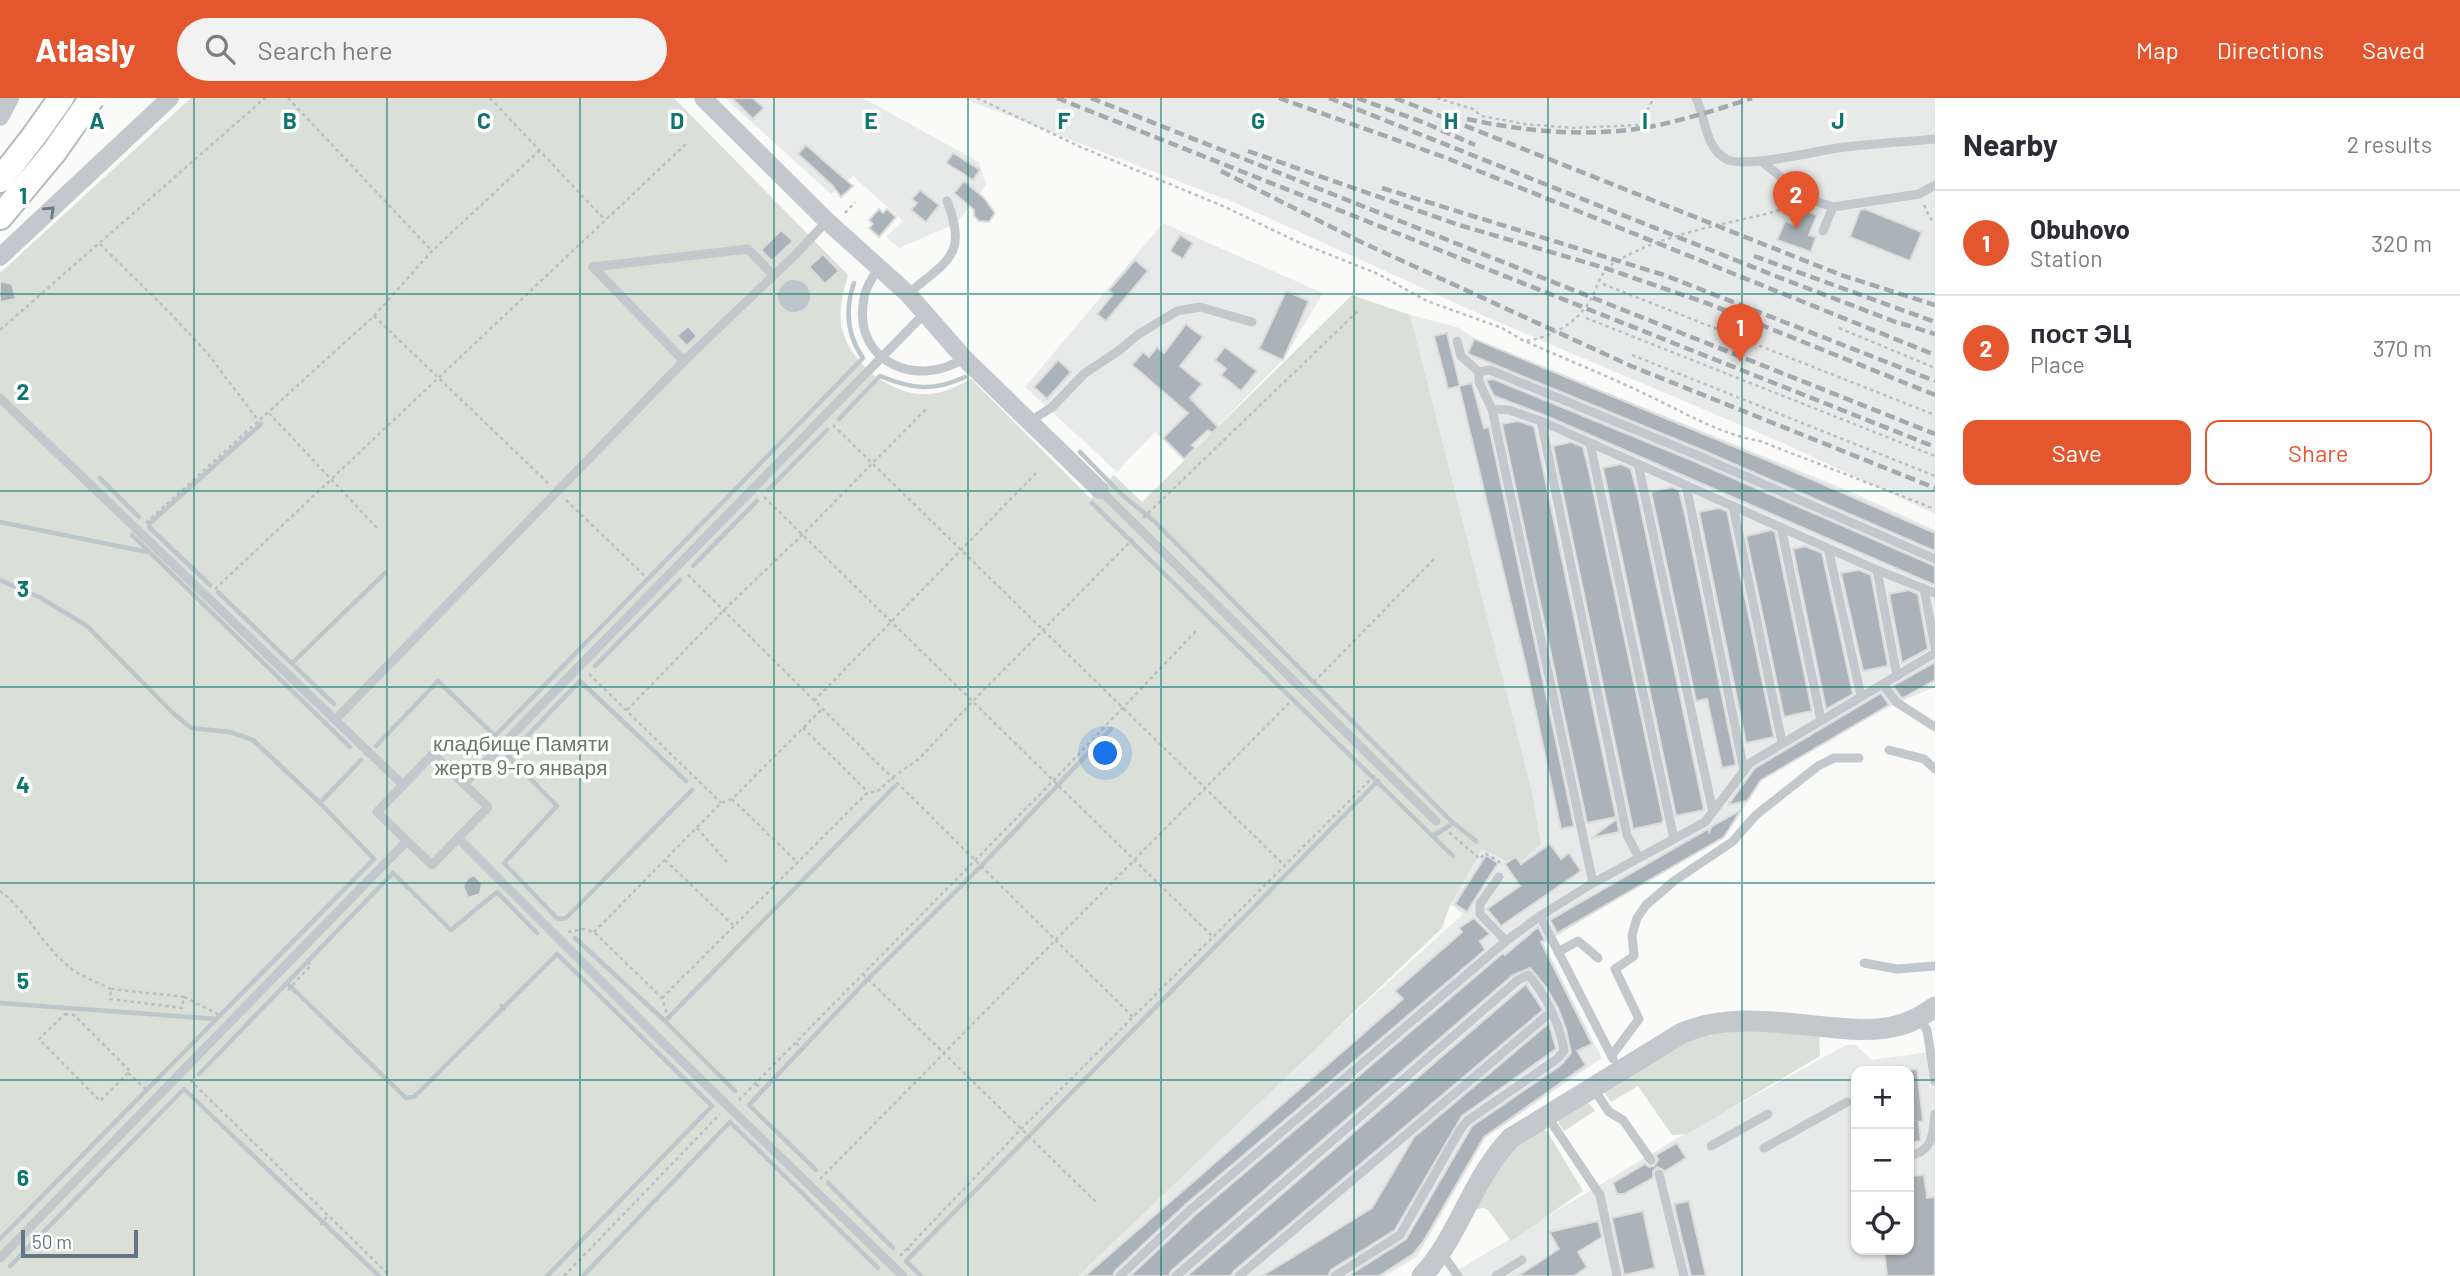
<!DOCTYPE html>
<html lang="en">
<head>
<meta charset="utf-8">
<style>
  :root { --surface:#fff; --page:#f2f2f3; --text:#2b2b33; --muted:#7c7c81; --line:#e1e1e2; --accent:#e4572e }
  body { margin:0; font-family:Barlow,sans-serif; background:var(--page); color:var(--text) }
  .controls { position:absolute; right:21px; bottom:21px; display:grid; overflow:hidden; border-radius:14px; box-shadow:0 2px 5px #0004 }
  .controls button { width:63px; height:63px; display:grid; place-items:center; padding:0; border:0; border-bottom:2px solid var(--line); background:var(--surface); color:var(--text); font:35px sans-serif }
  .scale { position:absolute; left:21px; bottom:18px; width:117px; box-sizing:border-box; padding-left:7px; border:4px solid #657683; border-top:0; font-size:19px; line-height:24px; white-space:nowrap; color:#657683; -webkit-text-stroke:5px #fff; paint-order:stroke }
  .you { position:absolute; left:1106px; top:656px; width:24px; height:24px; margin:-18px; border:5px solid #fff; border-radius:50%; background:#1a73e8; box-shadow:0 0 0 10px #1a73e833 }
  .badge { display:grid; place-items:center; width:46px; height:46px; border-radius:50%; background:var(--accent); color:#fff; font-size:23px; font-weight:700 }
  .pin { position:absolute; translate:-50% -58px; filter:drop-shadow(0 2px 4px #0008) }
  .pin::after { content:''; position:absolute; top:37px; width:24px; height:21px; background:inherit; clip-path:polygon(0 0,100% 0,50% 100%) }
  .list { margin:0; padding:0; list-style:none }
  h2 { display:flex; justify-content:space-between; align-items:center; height:91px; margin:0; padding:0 28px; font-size:30px }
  h2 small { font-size:23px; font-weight:400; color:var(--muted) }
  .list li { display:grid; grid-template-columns:46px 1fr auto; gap:21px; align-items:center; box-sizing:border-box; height:105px; padding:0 28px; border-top:2px solid var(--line) }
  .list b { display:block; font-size:26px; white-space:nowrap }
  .list p { margin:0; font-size:23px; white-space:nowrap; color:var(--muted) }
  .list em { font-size:23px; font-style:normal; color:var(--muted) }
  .actions { display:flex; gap:14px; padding:21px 28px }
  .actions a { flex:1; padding:16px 0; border:2px solid var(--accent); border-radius:14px; text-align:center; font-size:24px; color:var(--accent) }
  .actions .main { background:var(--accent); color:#fff }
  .icon { flex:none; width:38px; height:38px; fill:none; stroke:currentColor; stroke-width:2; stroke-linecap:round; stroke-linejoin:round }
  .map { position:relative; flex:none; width:1935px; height:1178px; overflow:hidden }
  header { display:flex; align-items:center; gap:42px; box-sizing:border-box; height:98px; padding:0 35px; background:var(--accent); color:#fff }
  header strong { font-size:33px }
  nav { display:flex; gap:38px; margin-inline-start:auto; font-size:24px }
  .search { width:490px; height:63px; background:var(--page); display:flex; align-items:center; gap:18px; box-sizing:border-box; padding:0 24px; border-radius:38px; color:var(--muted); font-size:26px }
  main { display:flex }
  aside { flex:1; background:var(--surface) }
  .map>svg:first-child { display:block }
</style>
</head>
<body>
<header>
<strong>Atlasly</strong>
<div class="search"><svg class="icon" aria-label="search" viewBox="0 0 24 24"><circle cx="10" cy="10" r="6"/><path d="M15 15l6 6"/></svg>Search here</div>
<nav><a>Map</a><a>Directions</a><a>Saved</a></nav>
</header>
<main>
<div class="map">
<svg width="1935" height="1178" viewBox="0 0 1935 1178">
  <rect width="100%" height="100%" fill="#fafaf8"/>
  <g fill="#e8e9e9" fill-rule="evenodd">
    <polygon points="725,0 863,0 979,64 986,87 961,120 950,128 899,150 886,139 903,123 853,78 831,96"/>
    <polygon points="962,0 1935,0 1935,416 1785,346 1484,218 1238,106"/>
    <polygon points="1163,125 1323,195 1283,262 1185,362 1155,334 1117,374 1025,289"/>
    <polygon points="1410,217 1457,229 1476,241 1849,393 1935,432 1935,589 1889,609 1766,676 1730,731 1544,846 1602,960 1485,1040 1417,1159 1385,1178 1066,1178 1463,816 1450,806 1482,750 1507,763 1541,746 1532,694"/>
    <path d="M1846,947H1855L1872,962L1935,953V1178H1448L1676,1041ZM1856,973H1909V1152H1856Z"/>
  </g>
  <g fill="#dadfd7">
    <path d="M191,0H674L848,177C844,192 839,209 841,225C846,263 892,300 931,296C946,294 958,288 971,281L1091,401L1114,377L1142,404L1352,197L1410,217L1532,694L1541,746L1521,763L1517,758L1507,763L1482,751L1450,807L1442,830L1078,1178H0V175Z"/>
    <polygon points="1738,932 1819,937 1820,958 1687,1036 1672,1037 1638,988 1611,1004 1603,992 1686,942"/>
    <polygon points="1586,1002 1595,1013 1564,1033 1559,1026 1558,1019"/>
    <polygon points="1539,1030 1547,1033 1583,1093 1511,1143 1488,1112 1483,1110 1473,1112 1508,1055"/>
  </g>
  <circle fill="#bbc7cb" cx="794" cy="198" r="16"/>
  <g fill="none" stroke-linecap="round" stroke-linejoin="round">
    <g stroke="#bbc7cb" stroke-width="4.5">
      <path d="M839,321L880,278C912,291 933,294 965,279"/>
      <polyline points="1080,354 1122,397 1153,422 1451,723 1476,743"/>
      <polyline points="100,380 139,419"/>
      <polyline points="768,392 827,332"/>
      <polyline points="1092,405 1453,758"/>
      <polyline points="0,424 147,454"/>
      <polyline points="132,437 350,649"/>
      <polyline points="693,468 757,403"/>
      <polyline points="0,482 41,500 87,528 173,615 191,630 230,634 253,642 320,705"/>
      <polyline points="210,487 149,429 150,425 261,326"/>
      <polyline points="218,494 334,606"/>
      <polyline points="292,565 385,475"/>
      <polyline points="595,568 680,482"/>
      <path d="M376,648L438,583L495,638L863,260C847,237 845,211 854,185"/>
      <polyline points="686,683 580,583 508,658 557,708 504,765 558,821 566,820 692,692"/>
      <polyline points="1433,738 1453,725"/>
      <polyline points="575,840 665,923 735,993"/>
      <polyline points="287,885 406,1000 414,999 557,856 712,1008 547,1178"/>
      <polyline points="0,905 216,921"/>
      <polyline points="665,923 895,688"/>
      <polyline points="199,976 393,775 451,832 497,794 537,835"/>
      <polyline points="816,1072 749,1007 866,883 985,764 1111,631"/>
      <polyline points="828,1085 893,1150"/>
      <polyline points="0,1141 374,761 320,705 361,662"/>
      <polyline points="10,1168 184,991 379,1178"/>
      <polyline points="583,1178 730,1024 878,1170"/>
      <polyline points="921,1178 906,1163 1378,683"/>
    </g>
  </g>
  <g fill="#aab3b9" stroke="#dcdcda" stroke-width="2">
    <polygon points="732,0 753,0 764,10 753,21"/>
    <polygon points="806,47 853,88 841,99 832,87 798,56"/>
    <polygon points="953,55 980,72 973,82 946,65"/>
    <polygon points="964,83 984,100 995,115 989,124 979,123 974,118 974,112 954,95"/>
    <polygon points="920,92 939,107 926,124 911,112 917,105 912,101"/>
    <polygon points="1797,110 1817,117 1809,137 1816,139 1811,154 1777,142 1785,123 1792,126"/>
    <polygon points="879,111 883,115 887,111 896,119 879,139 869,130 873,126 869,122"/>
    <polygon points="1865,111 1922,134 1910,163 1850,139 1860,112"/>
    <polygon points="781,132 793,143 772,163 761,152"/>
    <polygon points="1180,137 1193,145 1183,161 1170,153"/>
    <polygon points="823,156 839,173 825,186 809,169"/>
    <polygon points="1135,162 1148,173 1106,223 1097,216 1113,196 1109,192"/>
    <polygon points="0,183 12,186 16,201 0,204"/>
    <polygon points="1286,193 1309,203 1283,262 1259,251"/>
    <polygon points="1186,226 1203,239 1180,268 1202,286 1190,300 1218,329 1212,335 1208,332 1192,347 1195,350 1184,361 1163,340 1188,315 1132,267 1143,254 1149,259 1157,249 1164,255"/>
    <polygon points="688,228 697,238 687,248 677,238"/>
    <polygon points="1447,235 1460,288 1448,291 1434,238"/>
    <polygon points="1474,241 1769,363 1935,435 1935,453 1702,352 1471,257 1468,255"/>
    <polygon points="1225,249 1257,273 1241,293 1221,277 1226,271 1215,262"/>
    <polygon points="1058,262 1071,274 1047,301 1034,289"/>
    <polygon points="1493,281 1696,364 1935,468 1935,487 1544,317 1494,298 1486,282"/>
    <polygon points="1472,285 1484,330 1489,329 1574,728 1561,731 1526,568 1459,288"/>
    <polygon points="1518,323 1534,328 1616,719 1587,725 1502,326"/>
    <polygon points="1571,344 1583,349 1589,373 1663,721 1662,725 1633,731 1553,348"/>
    <polygon points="1621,366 1631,371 1638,398 1704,712 1676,718 1603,370"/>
    <polygon points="1672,389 1679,392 1685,417 1736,667 1722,670 1707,601 1696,603 1651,394"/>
    <polygon points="1719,410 1727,413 1774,639 1746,645 1699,414"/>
    <polygon points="1771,432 1775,434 1812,613 1784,619 1746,438"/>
    <polygon points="1805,448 1822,455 1853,596 1826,611 1793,451"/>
    <polygon points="1859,472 1871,477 1888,568 1863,573 1841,475"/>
    <polygon points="1909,492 1918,496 1928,551 1902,565 1889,496"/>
    <polygon points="1935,564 1935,582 1903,600 1901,599 1893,588"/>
    <polygon points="1881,595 1889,607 1761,682 1747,703 1728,707 1755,670"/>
    <polygon points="1741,712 1724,739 1557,835 1550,822 1708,731 1709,734 1712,728"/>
    <polygon points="1617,721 1619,734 1591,740"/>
    <polygon points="1550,746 1561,761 1569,755 1581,773 1501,828 1487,811 1520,788 1505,766 1516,759 1521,766"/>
    <polygon points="1486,757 1498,765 1467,814 1455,806"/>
    <polygon points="474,777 482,785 480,796 468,800 463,788 468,780"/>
    <polygon points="1474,820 1490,836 1480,843 1485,852 1185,1107 1115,1173 1113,1178 1085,1178 1403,901 1395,893 1462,834 1459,830"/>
    <polygon points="1538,829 1545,842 1541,844 1592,946 1577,953 1586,967 1484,1039 1423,1144 1413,1156 1379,1178 1348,1178 1406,1141 1472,1028 1561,967 1571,955 1566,931 1558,910 1546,889 1530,870 1513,877 1171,1173 1169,1178 1130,1178 1195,1117 1503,855 1505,857"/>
    <polygon points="1526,886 1543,912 1234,1173 1231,1178 1187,1178"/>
    <polygon points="1549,925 1556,951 1462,1018 1395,1132 1331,1172 1328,1178 1262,1178 1372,1110 1414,1039"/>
    <polygon points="1917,971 1923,1023 1919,1024 1921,1043 1909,1045 1909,972"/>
    <polygon points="1677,1045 1686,1060 1665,1073 1657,1069 1653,1073 1653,1080 1624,1096 1617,1096 1613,1085 1645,1066 1649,1069 1654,1068 1658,1062 1656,1057"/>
    <polygon points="1924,1077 1927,1100 1935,1099 1935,1178 1887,1178 1884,1152 1909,1152 1909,1078"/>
    <polygon points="1689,1103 1706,1178 1691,1178 1677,1120 1674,1106"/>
    <polygon points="1643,1113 1655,1170 1624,1177 1612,1120"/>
    <polygon points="1598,1123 1602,1139 1578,1154 1587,1169 1574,1178 1518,1178 1559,1151 1549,1134"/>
  </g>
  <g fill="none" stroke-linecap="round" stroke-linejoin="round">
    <g stroke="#b3babf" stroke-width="28">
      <g id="secondary">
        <polyline points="0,82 34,38"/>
        <polyline points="0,119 54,54"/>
      </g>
    </g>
    <g stroke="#bbbfc2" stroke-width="2.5" stroke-dasharray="3.5 3.5" stroke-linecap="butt">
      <polyline points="288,0 432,153"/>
      <polyline points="490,0 605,122"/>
      <path d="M977,0L1083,50L1225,109L1298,144L1378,176L1427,203L1502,230L1524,243C1552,240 1581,223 1593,197C1600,182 1602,171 1617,163C1665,135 1724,127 1777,113L1795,106"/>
      <polyline points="1437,0 1473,11 1481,18 1525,26 1573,30 1639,27 1654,0"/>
      <polyline points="1924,107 1930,120 1935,124"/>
      <polyline points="845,115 855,104"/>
      <polyline points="100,146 169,214 208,256 258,322"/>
      <polyline points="1603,186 1935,317"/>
      <polyline points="374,218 548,385"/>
      <polyline points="1586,220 1935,358"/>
      <polyline points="1839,230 1935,270"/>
      <polyline points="0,232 265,0"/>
      <path d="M1527,244C1565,261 1603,276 1641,294C1680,312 1718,336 1760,343L1935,411"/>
      <polyline points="1632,257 1935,378"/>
      <polyline points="269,315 377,430"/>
      <polyline points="833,327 1284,767"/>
      <polyline points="764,399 1213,839"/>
      <polyline points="566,402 647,480"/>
      <polyline points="1143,420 1358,213"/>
      <polyline points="146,425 374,218 432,153 539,53"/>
      <polyline points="688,477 1134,920"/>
      <polyline points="215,491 687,45"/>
      <polyline points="589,576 721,705"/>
      <polyline points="1314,584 1434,461"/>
      <polyline points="814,603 1037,374"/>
      <polyline points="627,612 724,512 803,436 928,309"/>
      <polyline points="803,630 868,694"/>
      <polyline points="732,701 797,764"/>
      <polyline points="697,730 727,764"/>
      <polyline points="1444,730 1480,761 1485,755 1501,765 1501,768"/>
      <polyline points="665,762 733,827"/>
      <path d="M0,793C28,814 41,845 67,867C79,878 97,884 111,891"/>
      <polyline points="568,834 583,831 594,834 662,900 667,916 671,921"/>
      <polyline points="594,834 721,705 732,701 821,612"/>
      <polyline points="863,876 1098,1106"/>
      <polygon points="111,891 184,899 182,910 110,901"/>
      <polyline points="288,892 311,867 306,861"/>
      <polyline points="184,899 216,915 221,919"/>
      <polyline points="662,900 868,694 877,694 893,679 919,661 972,604 1133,441"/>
      <polyline points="500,906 505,912"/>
      <polygon points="65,916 74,917 130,973 100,1003 39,941"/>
      <polyline points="796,945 805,954"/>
      <polyline points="128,975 148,993"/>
      <polyline points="190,982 390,1178"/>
      <polyline points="756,986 766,995"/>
      <polyline points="739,1002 1053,683 1196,533"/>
      <polyline points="820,1081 1290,604"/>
      <polyline points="320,1127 328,1118"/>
      <polyline points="907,1150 915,1158"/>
      <polyline points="900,1158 1022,1030 1375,677"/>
      <polyline points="564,1178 720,1016"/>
    </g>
    <g stroke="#c3c8cc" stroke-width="9">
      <path d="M1696,0C1706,20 1704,48 1726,61C1743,71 1816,53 1838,50C1870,46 1903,44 1935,41"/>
      <polyline points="1761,63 1809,101 1833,109"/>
      <polyline points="1823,133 1833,109 1919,96 1935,87"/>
      <polyline points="593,169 748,151 773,177"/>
      <polyline points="593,169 684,263"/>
      <path d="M878,171C871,182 864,192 863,206C855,264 918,291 964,260"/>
      <path d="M908,196C946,163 969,158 947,103"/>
      <polyline points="1457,243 1461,258 1479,274 1490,272 1699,358 1935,461"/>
      <polyline points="1479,274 1479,284 1492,311 1593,785"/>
      <polyline points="0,300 403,687"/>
      <polyline points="1492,311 1509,312 1541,323 1877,472 1935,495"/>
      <polyline points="1541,323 1627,737 1639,760"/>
      <polyline points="1029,324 1052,309 1085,275 1117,254 1139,236 1177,213 1200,209 1252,224"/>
      <polyline points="1590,345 1674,741"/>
      <polyline points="1638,366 1713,714"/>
      <polyline points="1686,387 1744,672"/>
      <polyline points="1100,392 1436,723"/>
      <polyline points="1733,408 1782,644"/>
      <polyline points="1781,429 1821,622"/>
      <polyline points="1828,450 1861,598"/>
      <polyline points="1877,472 1897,578"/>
      <polyline points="1924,490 1935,550"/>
      <polyline points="1883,586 1896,604 1935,629"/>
      <polyline points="335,622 684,263 795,157 827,123"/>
      <polyline points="1889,652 1924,661 1935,671"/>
      <polygon points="433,656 488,709 432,767 377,714"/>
      <polyline points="464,686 925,215"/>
      <polyline points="458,740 655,937 903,1178"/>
      <polyline points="1499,779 1480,806 1480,816 1506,843"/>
      <polyline points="1540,818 1613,961"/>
      <polyline points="1558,854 1578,843 1598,860"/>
      <polyline points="1864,865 1897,871 1935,868"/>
      <polyline points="1918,920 1927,932 1935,983"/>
      <polyline points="1612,957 1639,921 1615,871 1634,858 1632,837 1637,820 1646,807 1659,796 1674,783 1732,744 1756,717 1818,668 1834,660 1859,660"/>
      <polyline points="1593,990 1609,1014 1623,1022 1651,1062"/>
      <polyline points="1547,1018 1600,1097 1617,1178"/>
      <polyline points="1711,1048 1768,1016"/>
      <polyline points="1764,1050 1847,1004"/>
      <path d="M1909,1058C1933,1053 1933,1037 1935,1016"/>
      <polyline points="1659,1076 1684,1178"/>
      <polyline points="1441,1154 1458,1178"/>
      <polyline points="0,1160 407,743"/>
      <polyline points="1120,1178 1190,1112 1506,843 1540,818 1593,785 1705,724 1750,665 1935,555"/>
      <path d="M1176,1178L1518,882L1528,877C1546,896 1560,927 1564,953L1557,961L1467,1023L1460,1032L1400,1137L1335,1178"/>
      <polyline points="1239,1178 1551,914"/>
      <polyline points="1496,1178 1522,1162"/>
    </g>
    <g stroke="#c3c8cc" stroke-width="18">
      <polyline points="703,0 827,123 908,196 964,260 1100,392"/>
      <polyline points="0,19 10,0"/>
      <polyline points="0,159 170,0"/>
    </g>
    <path stroke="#c3c8cc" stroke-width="21" d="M1422,1178C1459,1139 1472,1080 1511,1040L1682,935C1731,914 1786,926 1837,930C1857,932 1877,933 1896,928C1911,925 1923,917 1935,909"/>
    <use href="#secondary" stroke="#fff" stroke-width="24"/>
    <g stroke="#a2aab0" stroke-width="4.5" stroke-dasharray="10 5" stroke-linecap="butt">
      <polyline points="1057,0 1935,349"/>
      <polyline points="1091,0 1935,336"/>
      <polyline points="1279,0 1444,59 1935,257"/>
      <polyline points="1329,0 1778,179 1893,223 1935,236"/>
      <polyline points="1357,0 1425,25 1475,47"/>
      <polyline points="1395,0 1841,177 1935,207"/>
      <path d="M1467,21C1527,34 1593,40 1654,28C1687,21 1720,11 1752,0"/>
      <polyline points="1248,53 1459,127 1605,170 1709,206 1935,297"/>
      <polyline points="1221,73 1359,143 1631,268 1935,390"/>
      <polyline points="1382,90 1664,177 1935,283"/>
      <polyline points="1754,158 1935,224"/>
    </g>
    <g stroke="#b3babf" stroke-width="28" stroke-linecap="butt">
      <g id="secondary-bridge">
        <polyline points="34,38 61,0"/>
        <polyline points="54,54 92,0"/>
      </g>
    </g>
    <use href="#secondary-bridge" stroke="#fff" stroke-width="24"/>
  </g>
  <defs><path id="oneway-chevron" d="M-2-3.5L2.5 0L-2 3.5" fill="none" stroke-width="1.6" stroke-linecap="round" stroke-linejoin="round" transform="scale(1.75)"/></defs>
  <use stroke="#6a7a87" href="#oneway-chevron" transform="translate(50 113) rotate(-43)"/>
  <path fill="none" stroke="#0f766e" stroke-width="2" stroke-opacity="0.55" d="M194,0V1178M387,0V1178M580,0V1178M774,0V1178M968,0V1178M1161,0V1178M1354,0V1178M1548,0V1178M1742,0V1178M0,196H1935M0,393H1935M0,589H1935M0,785H1935M0,982H1856M1909,982H1935"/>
  <g text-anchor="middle" stroke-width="7" stroke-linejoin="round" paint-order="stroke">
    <g font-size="21" fill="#687a64" stroke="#fff">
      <text x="521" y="653">кладбище Памяти<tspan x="521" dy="24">жертв 9-го января</tspan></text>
    </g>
  </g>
  <g font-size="23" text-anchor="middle" font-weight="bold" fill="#0f766e" stroke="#fff" stroke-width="7" stroke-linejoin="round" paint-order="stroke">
    <text x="97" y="31">A</text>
    <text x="290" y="31">B</text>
    <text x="484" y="31">C</text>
    <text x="677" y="31">D</text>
    <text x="871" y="31">E</text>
    <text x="1064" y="31">F</text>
    <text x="1258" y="31">G</text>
    <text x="1451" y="31">H</text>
    <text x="1645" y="31">I</text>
    <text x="1838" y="31">J</text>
    <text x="23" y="106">1</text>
    <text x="23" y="302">2</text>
    <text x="23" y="499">3</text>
    <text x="23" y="695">4</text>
    <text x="23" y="891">5</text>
    <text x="23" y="1088">6</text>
  </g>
</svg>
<div class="controls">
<button>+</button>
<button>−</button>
<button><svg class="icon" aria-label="locate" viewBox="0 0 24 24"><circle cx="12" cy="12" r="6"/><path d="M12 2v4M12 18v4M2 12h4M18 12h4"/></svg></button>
</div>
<div class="scale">50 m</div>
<div class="you"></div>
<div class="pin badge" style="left:1740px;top:264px">1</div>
<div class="pin badge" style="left:1796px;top:131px">2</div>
</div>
<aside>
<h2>Nearby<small>2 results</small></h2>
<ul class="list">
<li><span class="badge">1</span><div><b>Obuhovo</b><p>Station</p></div><em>320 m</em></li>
<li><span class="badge">2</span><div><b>пост ЭЦ</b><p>Place</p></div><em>370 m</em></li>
</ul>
<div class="actions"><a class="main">Save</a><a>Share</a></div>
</aside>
</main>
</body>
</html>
